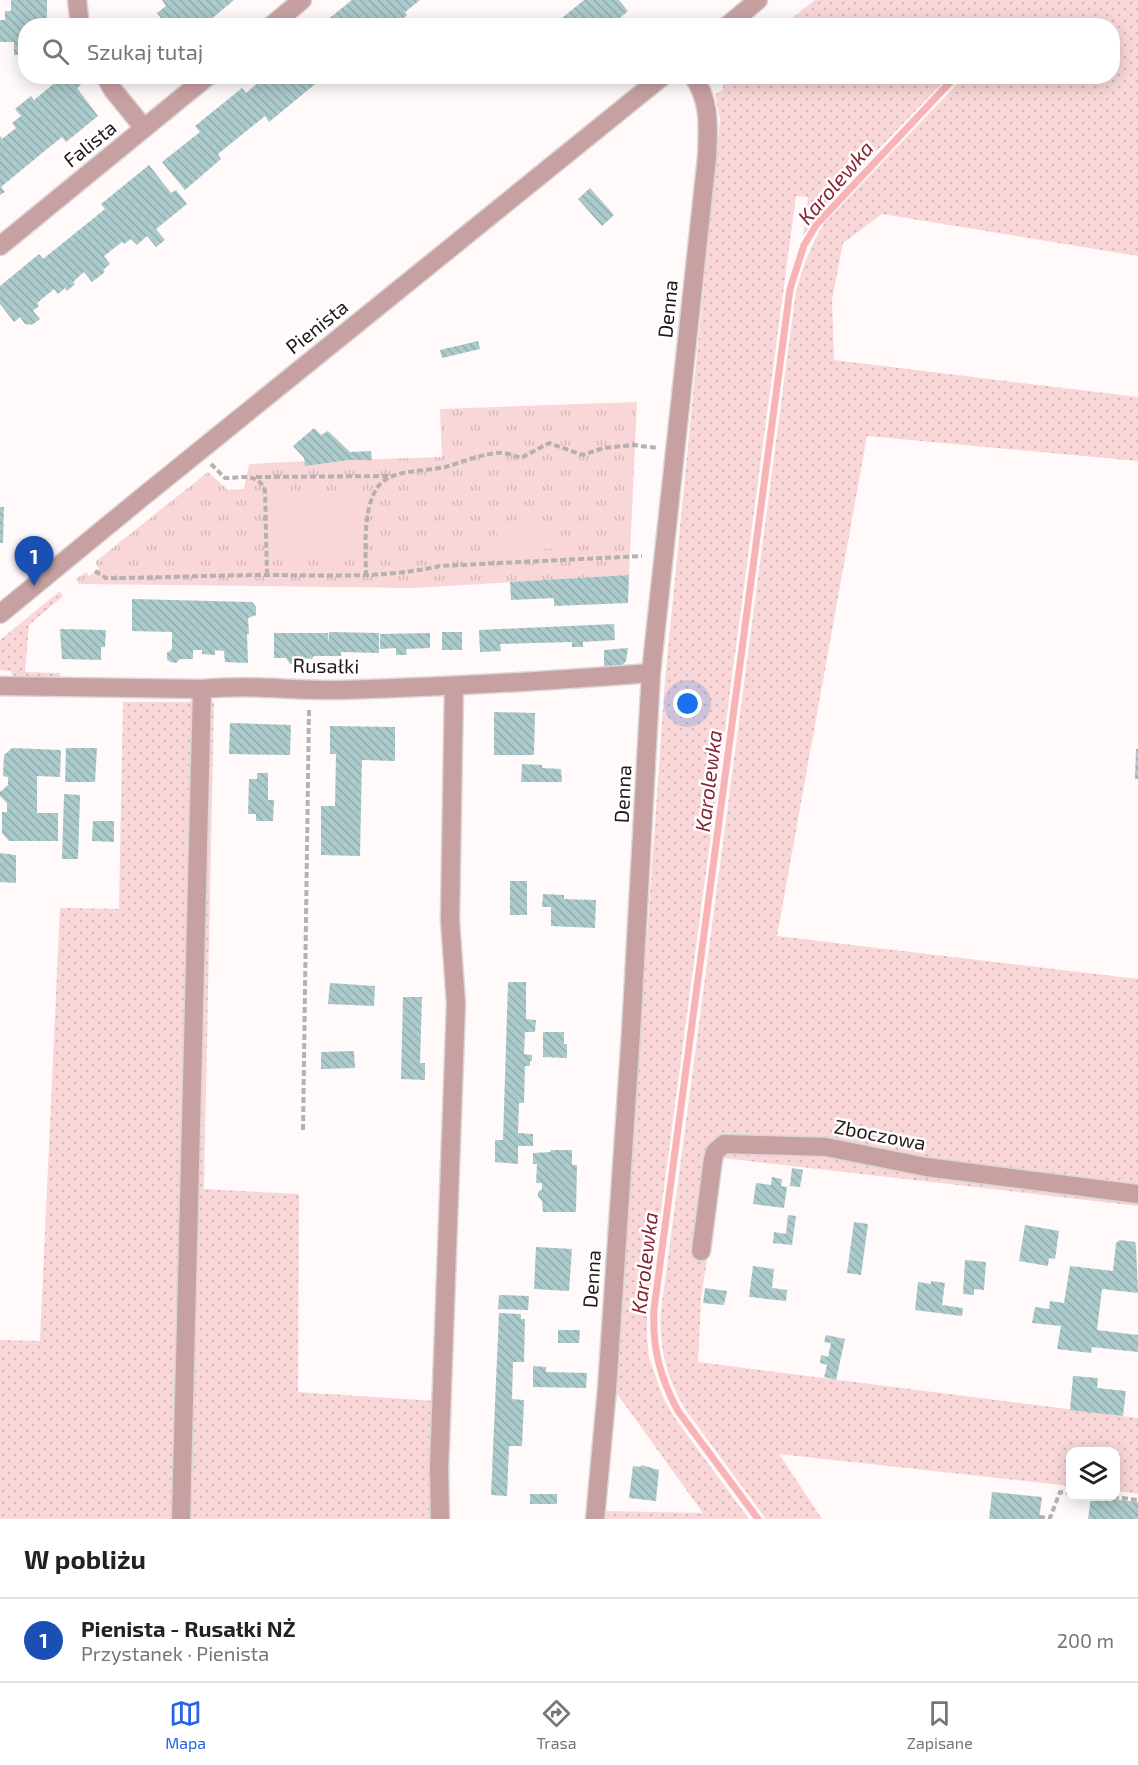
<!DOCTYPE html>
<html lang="pl">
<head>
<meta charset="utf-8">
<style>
  :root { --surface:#fff; --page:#f6f6f6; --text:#222; --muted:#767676; --line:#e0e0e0; --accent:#2563eb }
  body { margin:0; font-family:"Exo 2",sans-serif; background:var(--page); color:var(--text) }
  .controls { position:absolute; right:18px; bottom:18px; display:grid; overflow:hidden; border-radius:12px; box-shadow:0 3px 15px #0003 }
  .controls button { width:54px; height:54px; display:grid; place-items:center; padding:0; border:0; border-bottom:2px solid var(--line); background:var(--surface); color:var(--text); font:30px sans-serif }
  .you { position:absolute; left:688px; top:704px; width:21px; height:21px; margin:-15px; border:4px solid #fff; border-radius:50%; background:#1a73e8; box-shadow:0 0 0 9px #1a73e833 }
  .badge { display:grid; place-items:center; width:39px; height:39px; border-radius:50%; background:var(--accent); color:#fff; font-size:20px; font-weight:700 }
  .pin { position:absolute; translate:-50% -50px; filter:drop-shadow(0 2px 3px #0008) }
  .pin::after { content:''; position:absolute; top:32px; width:21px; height:18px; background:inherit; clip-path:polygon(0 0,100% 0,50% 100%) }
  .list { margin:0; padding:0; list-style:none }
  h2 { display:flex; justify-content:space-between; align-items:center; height:78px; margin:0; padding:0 24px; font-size:26px }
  h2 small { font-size:20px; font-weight:400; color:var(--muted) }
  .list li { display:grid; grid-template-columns:39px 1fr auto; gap:18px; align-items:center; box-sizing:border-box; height:84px; padding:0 24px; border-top:2px solid var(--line) }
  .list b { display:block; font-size:22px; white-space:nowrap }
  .list p { margin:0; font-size:20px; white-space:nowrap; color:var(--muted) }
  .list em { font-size:20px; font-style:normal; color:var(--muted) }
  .icon { flex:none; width:33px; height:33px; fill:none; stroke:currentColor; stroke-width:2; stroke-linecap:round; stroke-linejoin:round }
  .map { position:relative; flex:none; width:1138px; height:1519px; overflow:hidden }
  .search { position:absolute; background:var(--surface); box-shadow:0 3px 15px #0003; left:18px; right:18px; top:18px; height:66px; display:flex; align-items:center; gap:15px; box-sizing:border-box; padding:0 21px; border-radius:24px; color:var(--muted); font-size:22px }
  .sheet { height:162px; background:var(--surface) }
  nav { display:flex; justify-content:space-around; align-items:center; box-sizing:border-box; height:84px; border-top:2px solid var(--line); background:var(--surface); font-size:16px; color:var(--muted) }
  nav a { display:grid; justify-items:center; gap:3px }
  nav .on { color:var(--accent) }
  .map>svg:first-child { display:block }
</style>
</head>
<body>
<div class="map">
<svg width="1138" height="1519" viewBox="0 0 1138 1519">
  <defs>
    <pattern id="grass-dots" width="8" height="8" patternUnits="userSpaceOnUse" patternTransform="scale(1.5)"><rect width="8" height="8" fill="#f9d7d8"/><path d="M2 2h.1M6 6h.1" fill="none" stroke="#d5b8b9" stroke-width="1.8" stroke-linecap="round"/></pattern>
    <pattern id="park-tufts" width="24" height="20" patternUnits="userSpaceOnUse" patternTransform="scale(1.5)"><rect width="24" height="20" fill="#f9d7d8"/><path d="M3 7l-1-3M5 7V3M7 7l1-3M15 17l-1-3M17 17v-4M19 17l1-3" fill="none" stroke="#d5b8b9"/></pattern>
    <pattern id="building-back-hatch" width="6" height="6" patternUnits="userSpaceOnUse" patternTransform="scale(1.5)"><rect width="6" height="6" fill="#abcacb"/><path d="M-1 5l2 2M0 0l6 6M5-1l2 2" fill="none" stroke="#93adae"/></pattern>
  </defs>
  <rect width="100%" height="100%" fill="#fff9f9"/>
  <g fill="url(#grass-dots)">
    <path d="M815,0H1138V256L882,214L843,243L832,300L834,360L1138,397V461L867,436L777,936L1138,979V1206L723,1158L701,1298L698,1362L1138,1418V1494L1116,1491V1452H1070V1486L779,1454L822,1519H766L685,1409C666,1377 659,1347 661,1311L796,291C803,266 811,245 824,223L964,77L1112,76V26L783,25Z"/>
    <polygon points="723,77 948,77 826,204 803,236 808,197 796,196 647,1315 647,1338 649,1357 663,1397 674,1417 749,1519 605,1519 606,1511 703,1513 615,1391 665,680 718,140 720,119 715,94 723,90"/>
    <polygon points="60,591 63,596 29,625 25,672 60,673 60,678 13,677 11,671 0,670 0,640"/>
    <polygon points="123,702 214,702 204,1189 299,1194 298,1392 452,1402 448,1519 0,1519 0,1340 40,1341 60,908 119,909"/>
  </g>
  <polygon fill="url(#park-tufts)" points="637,402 629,575 414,588 79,584 76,579 86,572 89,576 99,569 95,562 208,472 228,490 244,489 249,464 305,461 305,466 350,460 442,457 440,409"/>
  <g fill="#f9d7d8">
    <rect x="273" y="498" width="91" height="61"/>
    <polygon points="557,521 559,548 498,552 496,524"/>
  </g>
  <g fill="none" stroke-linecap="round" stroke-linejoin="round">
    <path stroke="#f7b3b6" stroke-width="7" d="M758,1519L678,1411C660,1378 652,1347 654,1309L790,289L804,245L817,224L956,76"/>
  </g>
  <g fill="url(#building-back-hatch)">
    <polygon points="11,0 47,0 47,21 51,21 51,26 26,26 26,55 14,55 14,42 0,42 0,20 5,20 5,11 11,11"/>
    <polygon points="162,0 234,0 203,26 152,26 161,18 157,13 166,6"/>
    <polygon points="352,0 420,0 405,12 407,15 394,26 324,26 322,24"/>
    <polygon points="584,0 619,0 628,11 610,26 560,26 557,22"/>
    <polygon points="63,76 74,76 81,85 77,88 98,116 66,142 62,137 47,149 1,187 5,192 0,195 0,136 2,139 16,128 12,123 21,116 15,109 31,96 34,100"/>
    <polygon points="266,76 325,76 269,122 265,116 218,154 221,159 185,190 162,162 200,132 195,126 211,113 242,88 246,93"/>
    <polygon points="149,165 171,193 176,190 187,204 156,229 165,240 156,247 147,236 137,245 131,239 124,244 122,242 104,256 110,264 103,270 105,272 92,282 84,272 73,282 75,284 67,291 65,288 58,294 54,289 37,303 39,306 33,311 40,319 32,325 25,324 20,317 14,322 0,304 0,286 39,254 43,259 94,218 105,209 101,204"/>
    <polygon points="590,188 614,215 602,226 578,199"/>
    <polygon points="478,341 480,349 442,358 440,350"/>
    <polygon points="314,428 321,435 328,431 350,452 371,451 372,460 350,460 305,466 304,458 293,446"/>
    <polygon points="0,507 4,507 3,543 0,543"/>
    <polygon points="629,575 628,603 554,606 554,598 511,600 510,582"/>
    <polygon points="132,599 252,602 256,607 256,615 248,618 249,634 247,634 248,663 225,662 224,651 215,650 215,655 202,654 202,650 193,650 193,659 180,659 176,663 170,662 167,659 167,653 172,649 172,632 132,631"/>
    <polygon points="614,624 615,640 583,642 583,647 572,647 572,642 500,644 501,651 480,652 479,630"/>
    <polygon points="60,629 106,630 105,647 101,647 101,660 62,659"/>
    <polygon points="329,632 379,633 379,653 341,652 341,656 314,656 312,659 301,658 298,663 290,664 286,658 274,658 274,633 328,633 329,644"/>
    <rect x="442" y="632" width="20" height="18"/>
    <polygon points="430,633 430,648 406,649 407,655 396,655 396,648 380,649 380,634"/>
    <polygon points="628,648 626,661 622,666 604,666 604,650"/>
    <polygon points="494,712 535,713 534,755 494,755"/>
    <polygon points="230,723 291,725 290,755 229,754"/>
    <polygon points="330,726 395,727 395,761 362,760 360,856 321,855 321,806 335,806 336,754 330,754"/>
    <polygon points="12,748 61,750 60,777 37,776 37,813 58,813 58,841 9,841 2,833 2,812 7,812 7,803 0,796 0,792 8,785 8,777 3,776 4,755"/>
    <polygon points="66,748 97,748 95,782 65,782"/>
    <polygon points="1136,749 1138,749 1138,779 1135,779"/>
    <polygon points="522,764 542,765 542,768 561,769 562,782 521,782"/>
    <polygon points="257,773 268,773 268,800 274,800 273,821 256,821 256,814 248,814 249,779 257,779"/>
    <polygon points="64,794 80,795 78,859 62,859"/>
    <polygon points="93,821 114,821 114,842 92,841"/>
    <polygon points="0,853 16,855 16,883 0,882"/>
    <rect x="510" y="881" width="17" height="34"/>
    <polygon points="543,894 564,895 564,899 596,900 595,928 551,926 551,907 542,907"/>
    <polygon points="508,982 526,982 526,1019 536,1020 535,1032 525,1032 524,1054 532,1055 532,1061 530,1061 530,1066 525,1066 524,1103 519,1103 518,1133 533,1134 533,1146 518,1146 518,1164 495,1162 495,1140 503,1140"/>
    <polygon points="330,983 375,986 374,1006 328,1004"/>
    <polygon points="403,997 422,997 420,1063 425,1063 425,1080 401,1079"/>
    <polygon points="543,1032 564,1032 564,1044 567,1044 567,1058 543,1057"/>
    <polygon points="354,1051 355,1068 321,1069 321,1052"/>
    <polygon points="550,1150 572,1150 572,1165 577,1165 576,1212 543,1212 542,1201 538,1196 538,1192 542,1189 542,1183 536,1183 537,1164 533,1164 533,1153 551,1152"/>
    <polygon points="792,1168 803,1170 800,1187 790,1186"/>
    <polygon points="772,1177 782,1179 781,1186 787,1187 784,1208 753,1204 756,1183 771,1185"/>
    <polygon points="788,1215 796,1216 792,1245 773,1243 774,1232 786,1234"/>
    <polygon points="854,1222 868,1224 861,1275 847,1273"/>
    <polygon points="1025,1225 1059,1231 1055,1259 1049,1258 1048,1266 1019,1261"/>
    <polygon points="1120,1240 1135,1242 1136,1246 1138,1293 1102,1289 1097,1330 1138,1335 1138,1352 1092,1347 1091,1353 1057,1349 1061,1326 1032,1323 1035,1307 1049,1309 1050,1301 1064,1303 1070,1266 1113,1271 1116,1243"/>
    <polygon points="536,1247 572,1249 569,1291 534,1289"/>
    <polygon points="965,1260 986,1262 984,1290 974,1289 974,1295 963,1294"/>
    <polygon points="753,1266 774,1269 772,1288 787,1290 786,1301 749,1297"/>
    <polygon points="931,1281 945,1283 942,1305 963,1308 962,1316 915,1310 918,1282 931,1284"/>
    <polygon points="705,1288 727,1291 724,1305 703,1303"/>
    <polygon points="499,1295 529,1296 528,1310 498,1309"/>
    <polygon points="499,1313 521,1314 521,1319 525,1319 524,1362 513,1362 512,1399 524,1400 522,1446 509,1446 507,1496 491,1495"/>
    <polygon points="558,1330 580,1330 579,1343 558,1343"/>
    <polygon points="826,1335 845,1339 836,1380 824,1377 827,1365 820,1363 821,1355 828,1357 831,1343 824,1342"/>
    <polygon points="533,1366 546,1367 546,1372 587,1373 586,1388 533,1387"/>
    <polygon points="1073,1376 1098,1378 1097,1388 1126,1391 1123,1416 1070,1410"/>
    <polygon points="641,1465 659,1470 656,1501 629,1498 633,1466 641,1467"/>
    <polygon points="992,1492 1042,1497 1039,1519 989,1519"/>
    <rect x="530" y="1494" width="27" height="10"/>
    <polygon points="1091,1497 1138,1502 1138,1519 1088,1519"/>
  </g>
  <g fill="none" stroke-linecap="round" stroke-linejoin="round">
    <g stroke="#dcd5d5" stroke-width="21">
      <g id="minor">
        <polyline points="77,0 80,26"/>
        <polyline points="271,26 302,0"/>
        <polyline points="727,26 758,0"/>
        <polyline points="105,76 113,90 144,128"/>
        <polyline points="0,246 208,76"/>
        <polyline points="0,614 140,499 663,76"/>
        <path d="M0,686L202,689C250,684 295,691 342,690C446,687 548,681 651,673"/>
        <polyline points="701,1251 713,1159 715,1152 724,1144 826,1147 926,1167 1138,1194"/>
        <polyline points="181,1519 202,689"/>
        <polyline points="440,1519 439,1468 456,1004 450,920 454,686"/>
        <path d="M595,1519L607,1389L631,1033L651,673L707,157C708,128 711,102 693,76"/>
      </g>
    </g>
    <g stroke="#b7b0b0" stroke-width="4" stroke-dasharray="6 3" stroke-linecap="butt">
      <path d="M211,464L225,478C242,478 257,472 265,490L267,575"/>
      <polyline points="256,477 390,476"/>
      <path d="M95,571L106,578C160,578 213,575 267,575C325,575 383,579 440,566L642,556"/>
      <path d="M366,576C366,549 360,490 390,477C406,470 427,471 445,467C460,463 484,453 499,453C506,452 514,456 521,458L549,443L583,455L603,448L634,445L657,448"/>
      <polyline points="303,1130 309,708"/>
      <polyline points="1104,1496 1138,1500"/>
      <polyline points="1039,1517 1050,1518 1060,1492 1070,1493"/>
    </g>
    <use href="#minor" stroke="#c7a1a2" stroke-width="18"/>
  </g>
  <g text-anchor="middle" stroke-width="5" stroke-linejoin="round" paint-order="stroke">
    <g font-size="20" fill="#221818" stroke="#fff">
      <text transform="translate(90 144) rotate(-39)" y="7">Falista</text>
      <text transform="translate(668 309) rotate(-84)" y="7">Denna</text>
      <text transform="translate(317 327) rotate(-39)" y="7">Pienista</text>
      <text transform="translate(326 666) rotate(1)" y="7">Rusałki</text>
      <text transform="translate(623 794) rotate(-87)" y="7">Denna</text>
      <text transform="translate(880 1135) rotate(11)" y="7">Zboczowa</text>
      <text transform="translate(592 1279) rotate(-86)" y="7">Denna</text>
    </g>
    <g font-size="21" font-style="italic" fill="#842432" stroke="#fff">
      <text transform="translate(836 183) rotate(-49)" y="7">Karolewka</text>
      <text transform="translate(709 781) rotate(-83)" y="7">Karolewka</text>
      <text transform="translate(645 1263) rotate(-83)" y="7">Karolewka</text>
    </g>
  </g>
</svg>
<div class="controls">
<button><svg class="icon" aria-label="layers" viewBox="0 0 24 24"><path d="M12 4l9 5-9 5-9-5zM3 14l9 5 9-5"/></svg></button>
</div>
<div class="you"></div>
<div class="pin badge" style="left:34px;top:586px;background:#1a4fb4">1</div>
<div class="search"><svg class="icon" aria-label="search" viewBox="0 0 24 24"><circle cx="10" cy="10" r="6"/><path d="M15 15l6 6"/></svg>Szukaj tutaj</div>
</div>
<section class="sheet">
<h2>W pobliżu<small></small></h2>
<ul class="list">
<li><span class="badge" style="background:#1a4fb4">1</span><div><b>Pienista - Rusałki NŻ</b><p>Przystanek · Pienista</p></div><em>200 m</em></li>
</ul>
</section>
<nav>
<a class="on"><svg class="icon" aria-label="map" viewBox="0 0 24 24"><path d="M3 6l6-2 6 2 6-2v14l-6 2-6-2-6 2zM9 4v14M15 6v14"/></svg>Mapa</a>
<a><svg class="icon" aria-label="directions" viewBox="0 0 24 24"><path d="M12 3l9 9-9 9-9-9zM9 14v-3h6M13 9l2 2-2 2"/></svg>Trasa</a>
<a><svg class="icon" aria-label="saved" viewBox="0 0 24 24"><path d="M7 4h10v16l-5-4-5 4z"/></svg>Zapisane</a>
</nav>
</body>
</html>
